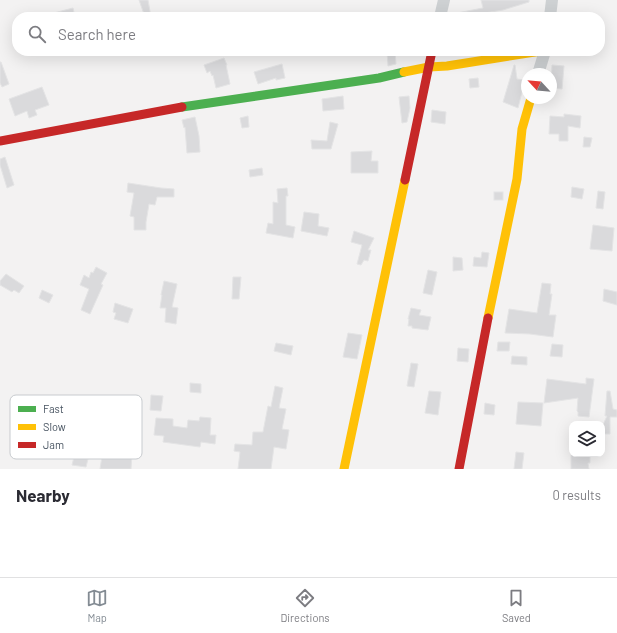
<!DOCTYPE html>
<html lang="en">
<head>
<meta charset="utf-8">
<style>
  :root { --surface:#fff; --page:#f7f7f7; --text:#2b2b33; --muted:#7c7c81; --line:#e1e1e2; --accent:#838b93 }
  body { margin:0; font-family:Barlow,sans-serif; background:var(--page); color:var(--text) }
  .controls { position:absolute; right:12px; bottom:12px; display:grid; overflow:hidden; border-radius:8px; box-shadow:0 4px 16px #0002 }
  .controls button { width:36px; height:36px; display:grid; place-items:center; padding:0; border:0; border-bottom:1px solid var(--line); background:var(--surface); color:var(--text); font:20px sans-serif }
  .compass { position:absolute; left:521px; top:68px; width:36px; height:36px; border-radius:50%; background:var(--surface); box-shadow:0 4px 16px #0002; rotate:296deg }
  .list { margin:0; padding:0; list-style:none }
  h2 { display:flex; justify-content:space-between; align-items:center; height:52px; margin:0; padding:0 16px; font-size:17px }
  h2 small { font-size:13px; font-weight:400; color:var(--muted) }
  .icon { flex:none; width:22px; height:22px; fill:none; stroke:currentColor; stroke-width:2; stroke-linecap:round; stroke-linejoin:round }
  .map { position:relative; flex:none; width:617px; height:469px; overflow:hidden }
  .search { position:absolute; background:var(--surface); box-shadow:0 4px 16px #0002; left:12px; right:12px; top:12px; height:44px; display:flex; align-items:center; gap:10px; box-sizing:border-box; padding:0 14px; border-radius:16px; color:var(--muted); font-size:15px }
  .sheet { height:108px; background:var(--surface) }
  nav { display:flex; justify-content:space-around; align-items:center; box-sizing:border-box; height:56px; border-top:1px solid var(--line); background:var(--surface); font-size:11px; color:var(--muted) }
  nav a { display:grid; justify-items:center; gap:2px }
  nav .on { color:var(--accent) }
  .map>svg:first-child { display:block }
</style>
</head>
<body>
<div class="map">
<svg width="617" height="469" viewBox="0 0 617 469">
  <rect width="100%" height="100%" fill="#f3f2f2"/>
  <g fill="#dadadc" stroke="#e4e4e5">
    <polygon points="139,0 148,0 151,17 145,17"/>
    <polygon points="481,0 529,0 529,2 503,10 484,13 485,17 457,17 457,13 483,8"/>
    <polygon points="73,8 75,17 50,17 50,14"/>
    <polygon points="387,51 395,51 396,64 388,66"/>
    <polygon points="224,58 227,65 226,65 230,84 216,88 213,75 212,76 210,71 207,73 204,65"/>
    <polygon points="0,62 1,62 9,84 2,87 0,83"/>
    <polygon points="282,64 285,78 276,80 276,78 258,84 254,72"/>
    <polygon points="514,65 515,65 517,79 525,80 518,108 503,102"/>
    <polygon points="552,65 564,66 562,89 551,88"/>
    <polygon points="478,78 479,87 470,88 469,79"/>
    <polygon points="42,87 49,105 35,110 37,115 29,118 27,111 15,116 9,99"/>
    <polygon points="343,96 344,109 323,111 322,99"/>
    <polygon points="409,96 410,108 407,122 402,123 399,97"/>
    <polygon points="432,110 446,112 445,124 431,122"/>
    <polygon points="564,114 581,116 580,128 568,126 568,141 559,141 559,134 549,134 550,116 564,117"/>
    <polygon points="248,116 249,127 242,128 240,118"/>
    <polygon points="195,117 199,136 200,152 187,153 185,127 184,128 182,120"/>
    <polygon points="330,122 338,124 331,149 312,149 311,140 327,141"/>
    <polygon points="584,137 592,138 590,147 583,147"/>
    <polygon points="372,151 371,161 378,161 378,173 351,173 351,152"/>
    <polygon points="5,157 14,185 7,188 0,165 0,159"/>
    <polygon points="262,168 263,175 250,177 249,170"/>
    <polygon points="128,183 161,188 174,189 174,197 157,197 155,205 149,204 146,222 146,230 134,230 134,217 130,216 134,193 127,192"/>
    <polygon points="572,187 584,189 582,199 571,197"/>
    <polygon points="287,188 288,196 286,196 286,225 295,227 293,238 266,233 268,223 273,224 273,202 278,203 277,189"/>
    <polygon points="598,191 605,192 603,209 596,208"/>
    <rect x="494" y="192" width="9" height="8"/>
    <polygon points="304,212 319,214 318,226 329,228 327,236 301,231"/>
    <polygon points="593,225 614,228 612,251 590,249"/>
    <polygon points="354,231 374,238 368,250 371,250 368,261 364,260 361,265 357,264 362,245 351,242"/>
    <polygon points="482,252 489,253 487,267 473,266 474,257 481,258"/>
    <polygon points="453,257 462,258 463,270 453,271"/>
    <polygon points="96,267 107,273 101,284 103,285 90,314 81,310 89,289 80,285 84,275 89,278 91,272 93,273"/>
    <polygon points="428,270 437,272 432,295 423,293"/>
    <polygon points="6,274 24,286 19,293 14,290 12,292 0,285 0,281"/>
    <polygon points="233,277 241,277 239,299 232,299"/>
    <polygon points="164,281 177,284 172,307 178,308 176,324 165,322 166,308 160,308 162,295 161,295"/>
    <polygon points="542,283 551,284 550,294 552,294 549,315 556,315 553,337 530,334 505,333 509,309 537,313"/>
    <polygon points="604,289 617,292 617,305 603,301"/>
    <polygon points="42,290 53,295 49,303 39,298"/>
    <polygon points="115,303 133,309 128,323 114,319 116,313 113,312"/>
    <polygon points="411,308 421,310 419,315 431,317 428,330 412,328 412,326 408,326 409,319 408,319"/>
    <polygon points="348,333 362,335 357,359 343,357"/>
    <polygon points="498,342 510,342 509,351 497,351"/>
    <polygon points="276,343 293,346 291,355 274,351"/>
    <polygon points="552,344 563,345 562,357 550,356"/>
    <polygon points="458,348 469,349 468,362 457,361"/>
    <polygon points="512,356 527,357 527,365 511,364"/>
    <polygon points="411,363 418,364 414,387 407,386"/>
    <polygon points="586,378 594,379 589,417 578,416 578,412 577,411 578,398 544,403 547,379 586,384"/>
    <polygon points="190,383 201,384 201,393 190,392"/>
    <polygon points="275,386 283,388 279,408 286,409 282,429 289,430 286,449 274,447 271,469 238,469 240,452 234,451 235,444 252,445 253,432 263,432 268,406 271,407"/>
    <polygon points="429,391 441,392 438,415 425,413"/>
    <polygon points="607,391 610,391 613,409 617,410 617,417 610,417 610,434 602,434 602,427 607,416 605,416"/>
    <polygon points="151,395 163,396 161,411 150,410"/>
    <polygon points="518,402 543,403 541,426 516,424"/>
    <polygon points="485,403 495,405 494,415 484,414"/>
    <polygon points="200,417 211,418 210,435 216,435 215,444 201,442 200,447 163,442 164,436 154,435 156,418 173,419 173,426 187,428 188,420 199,421"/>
    <polygon points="109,431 132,434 131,445 132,445 131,454 132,454 131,469 100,469 105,437 107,438"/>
    <polygon points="516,452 524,453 522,469 514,469"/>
    <polygon points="578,454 590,454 590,463 588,463 589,469 571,469 571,455 578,455"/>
    <polygon points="74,457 88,459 86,467 72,465"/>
  </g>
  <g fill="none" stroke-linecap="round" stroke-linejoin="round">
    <g stroke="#ced1d3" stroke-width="12">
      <polyline points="440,17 444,0"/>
      <polyline points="550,17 552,0"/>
      <polyline points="538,74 545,51"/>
    </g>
    <polyline stroke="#4caf50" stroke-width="9" points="182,107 379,78 404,72"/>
    <g stroke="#ffc107" stroke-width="9">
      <polyline points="404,72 429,67 447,66 541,51"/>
      <polyline points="488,318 517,179 522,129 531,98"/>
      <polyline points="344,469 405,180"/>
    </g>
    <g stroke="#c62828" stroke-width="9">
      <polyline points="0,141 182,107"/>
      <polyline points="405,180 432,51"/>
      <polyline points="459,469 488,318"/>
    </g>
  </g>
  <rect x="10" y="395" width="132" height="64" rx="6" fill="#fff" stroke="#c8cbcf" stroke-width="1"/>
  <rect x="18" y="406" width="18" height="6" fill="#4caf50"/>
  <rect x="18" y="424" width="18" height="6" fill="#ffc107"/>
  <rect x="18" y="442" width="18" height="6" fill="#c62828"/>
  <g font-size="11" fill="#475360">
    <text x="43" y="413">Fast</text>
    <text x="43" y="431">Slow</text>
    <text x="43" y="449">Jam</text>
  </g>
</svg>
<div class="controls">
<button><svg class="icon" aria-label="layers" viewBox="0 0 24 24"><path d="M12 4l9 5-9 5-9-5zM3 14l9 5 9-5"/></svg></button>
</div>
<svg class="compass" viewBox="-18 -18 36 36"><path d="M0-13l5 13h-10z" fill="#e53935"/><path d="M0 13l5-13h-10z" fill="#7c7c81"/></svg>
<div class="search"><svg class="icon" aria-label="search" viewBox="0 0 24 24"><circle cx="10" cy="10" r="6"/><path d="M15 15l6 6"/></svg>Search here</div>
</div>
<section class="sheet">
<h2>Nearby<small>0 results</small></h2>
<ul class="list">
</ul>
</section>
<nav>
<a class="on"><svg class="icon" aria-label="map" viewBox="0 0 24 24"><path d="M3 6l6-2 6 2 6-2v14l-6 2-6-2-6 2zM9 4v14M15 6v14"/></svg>Map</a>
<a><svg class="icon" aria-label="directions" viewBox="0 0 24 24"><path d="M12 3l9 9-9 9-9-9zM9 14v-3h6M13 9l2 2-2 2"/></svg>Directions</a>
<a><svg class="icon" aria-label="saved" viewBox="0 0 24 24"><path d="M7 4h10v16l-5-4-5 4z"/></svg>Saved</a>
</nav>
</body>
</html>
